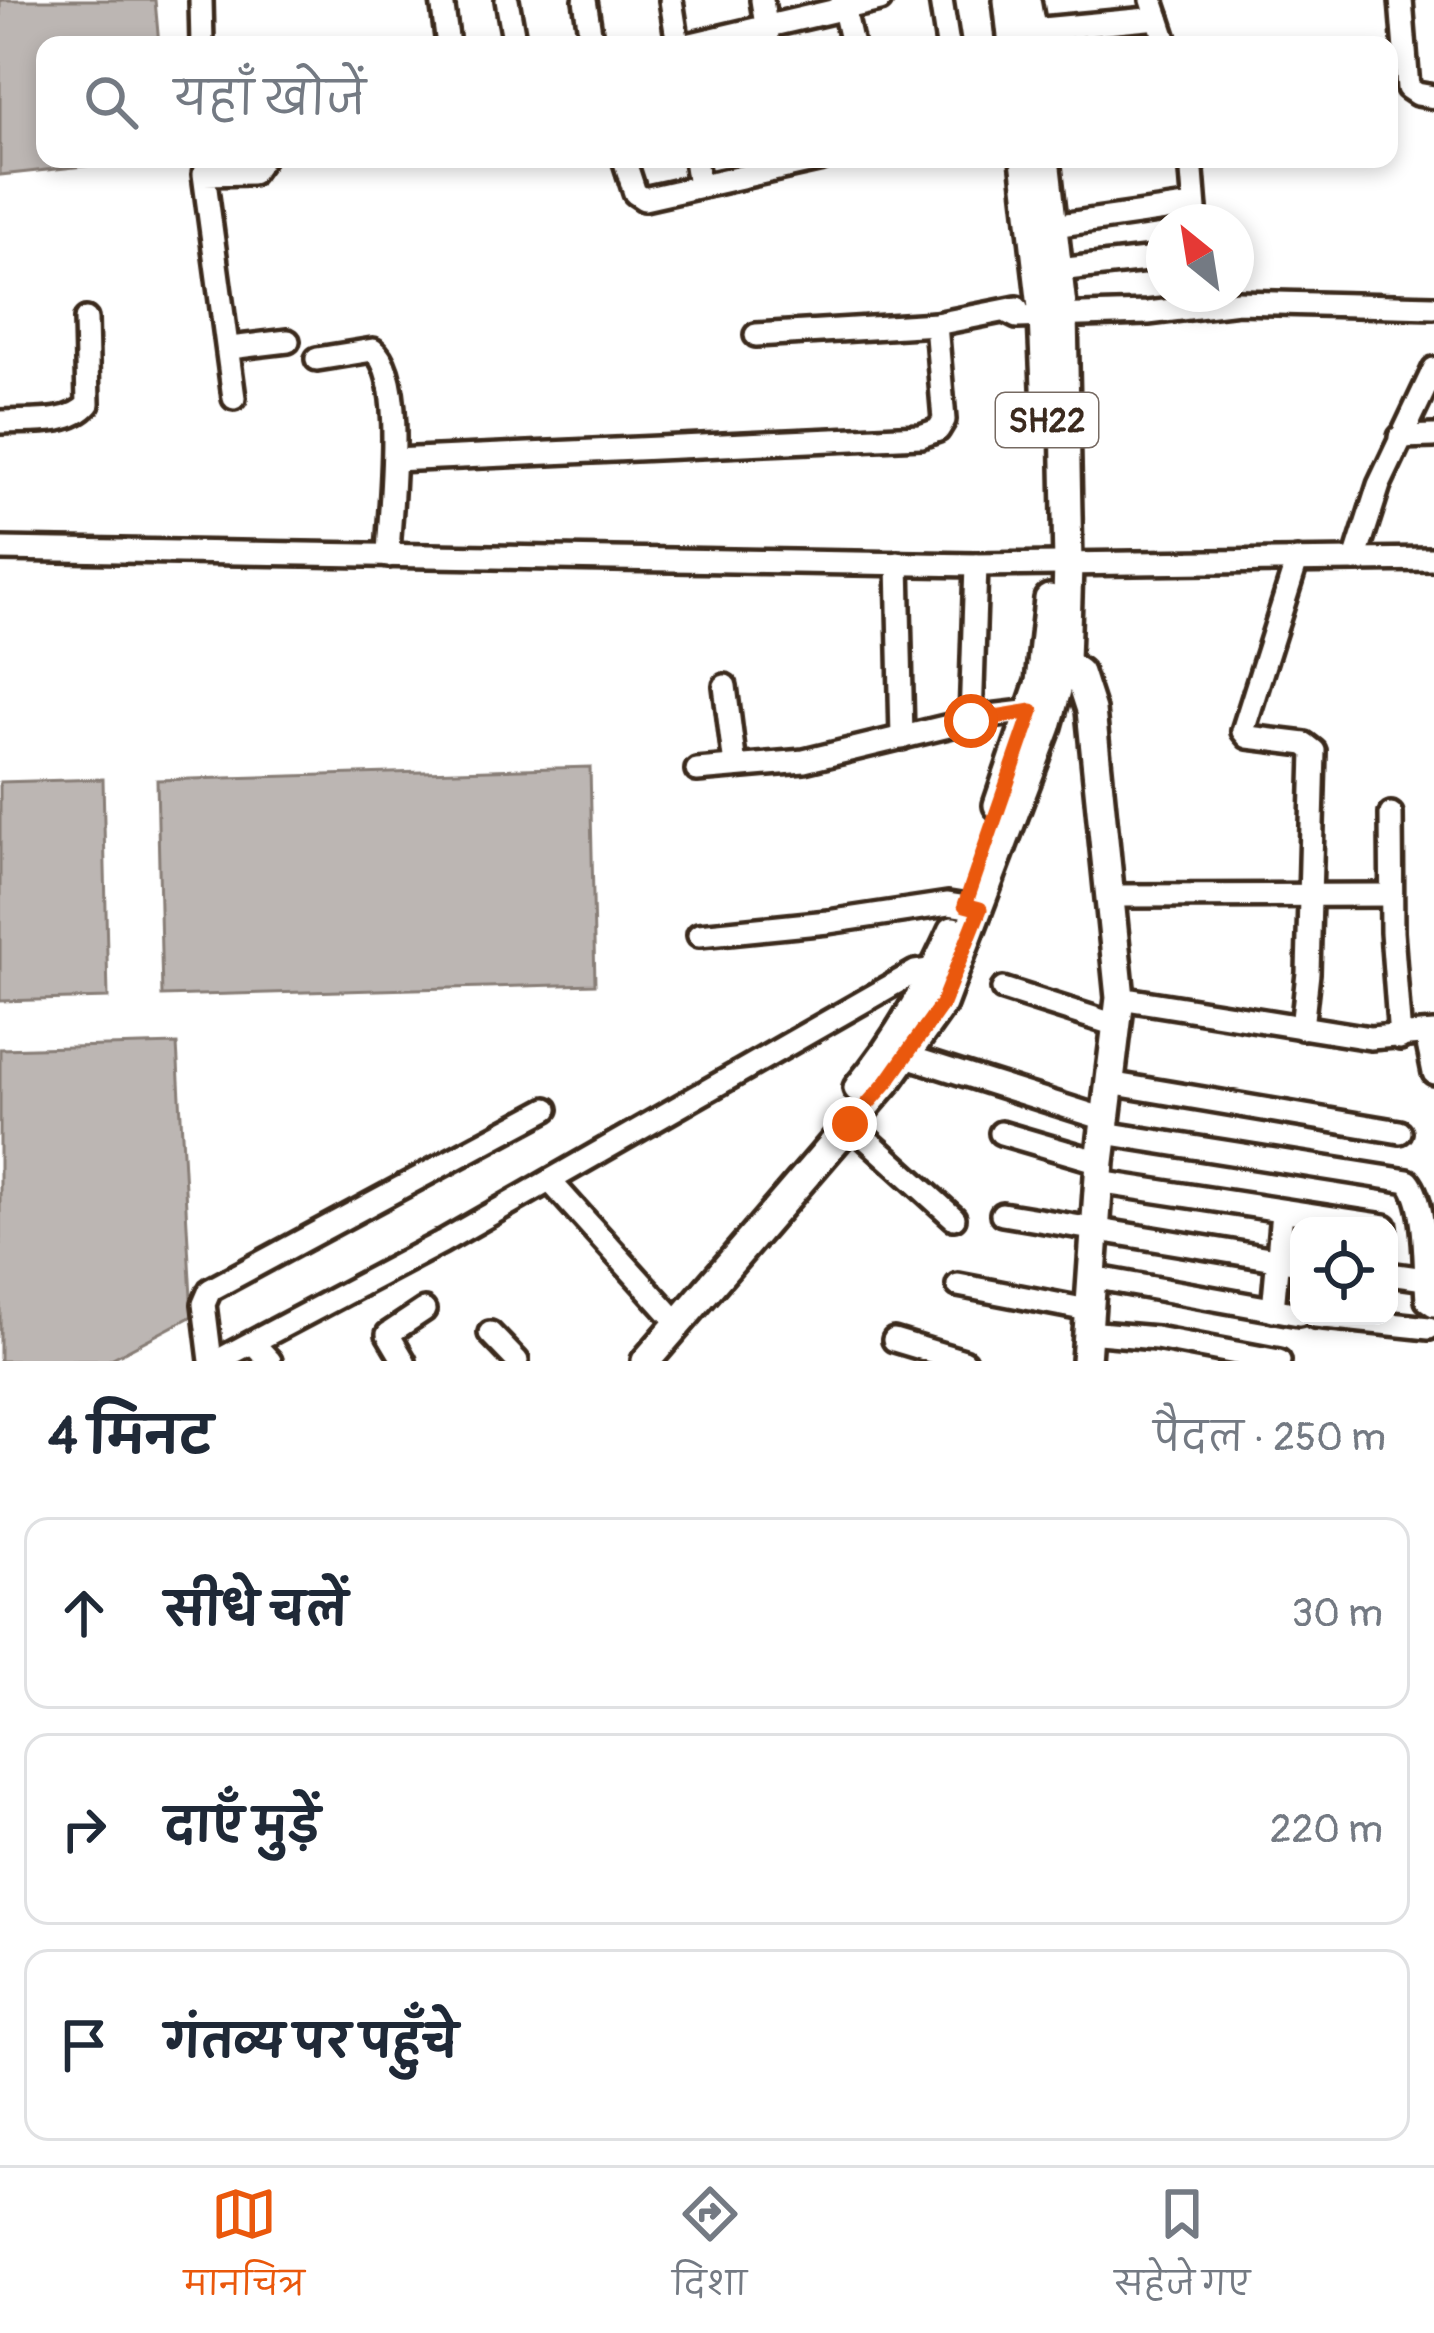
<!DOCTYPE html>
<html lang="hi">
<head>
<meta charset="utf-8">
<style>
  :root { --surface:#fff; --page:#f2f2f3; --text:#1f2937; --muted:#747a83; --line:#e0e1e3; --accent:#ea580c }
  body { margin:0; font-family:Pangolin,"Playpen Sans Deva",sans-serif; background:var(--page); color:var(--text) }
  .controls { position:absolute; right:36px; bottom:36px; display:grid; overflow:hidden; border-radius:24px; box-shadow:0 6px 18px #0003 }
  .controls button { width:108px; height:108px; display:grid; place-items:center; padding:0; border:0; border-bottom:3px solid var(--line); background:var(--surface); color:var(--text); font:60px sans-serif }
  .compass { position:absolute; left:1146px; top:204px; width:108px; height:108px; border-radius:50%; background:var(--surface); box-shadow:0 6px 18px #0003; rotate:330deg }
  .stop { position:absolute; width:36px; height:36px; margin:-27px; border:9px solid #ea580c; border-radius:50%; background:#fff }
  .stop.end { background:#ea580c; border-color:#fff; box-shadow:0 3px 12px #0008 }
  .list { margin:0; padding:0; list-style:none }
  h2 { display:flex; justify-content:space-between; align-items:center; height:156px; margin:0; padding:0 48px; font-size:51px }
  h2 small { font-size:39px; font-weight:400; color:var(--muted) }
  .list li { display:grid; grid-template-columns:78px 1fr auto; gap:36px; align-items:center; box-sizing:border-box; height:192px; margin:0 24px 24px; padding:0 24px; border:3px solid var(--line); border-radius:24px }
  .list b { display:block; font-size:45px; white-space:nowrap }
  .list em { font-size:39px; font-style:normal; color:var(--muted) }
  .icon { flex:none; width:66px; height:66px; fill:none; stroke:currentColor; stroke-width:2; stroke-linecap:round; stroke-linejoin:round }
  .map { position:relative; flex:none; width:1434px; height:1361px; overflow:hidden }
  .search { position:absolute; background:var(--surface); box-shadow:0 6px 18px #0003; left:36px; right:36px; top:36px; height:132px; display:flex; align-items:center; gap:30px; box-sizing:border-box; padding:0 42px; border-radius:24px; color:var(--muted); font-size:45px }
  .sheet { height:804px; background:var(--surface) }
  nav { display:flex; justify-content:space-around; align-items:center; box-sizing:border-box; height:168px; border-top:3px solid var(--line); background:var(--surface); font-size:33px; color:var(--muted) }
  nav a { display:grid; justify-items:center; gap:6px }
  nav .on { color:var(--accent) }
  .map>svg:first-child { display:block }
</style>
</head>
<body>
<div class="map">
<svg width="1434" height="1361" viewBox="0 0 1434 1361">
  <rect width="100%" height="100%" fill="#fff"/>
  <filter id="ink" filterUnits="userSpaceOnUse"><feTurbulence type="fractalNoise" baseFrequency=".00833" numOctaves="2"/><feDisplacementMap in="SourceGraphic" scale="24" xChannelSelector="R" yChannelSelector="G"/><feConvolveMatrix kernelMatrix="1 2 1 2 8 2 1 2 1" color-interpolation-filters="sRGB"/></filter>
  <g filter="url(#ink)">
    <g fill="#bcb6b3" stroke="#887e77" stroke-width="3">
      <polygon points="0,0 155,0 159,45 45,45 45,159 149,159 0,175"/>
      <polygon points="590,767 595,984 162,996 157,780"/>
      <polygon points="103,779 108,998 0,1001 0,782"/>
      <polygon points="177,1044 192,1316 107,1361 0,1361 0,1049"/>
    </g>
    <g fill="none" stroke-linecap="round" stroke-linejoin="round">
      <g stroke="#3b2a1e" stroke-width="30">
        <g id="minor">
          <polyline points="201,0 202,45"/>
          <polyline points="442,0 448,45"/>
          <polyline points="507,0 515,45"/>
          <polyline points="585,0 592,45"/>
          <polyline points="671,0 678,45"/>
          <polyline points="762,0 769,45"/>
          <polyline points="842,0 852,45"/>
          <polyline points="941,0 948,45"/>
          <polyline points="1152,0 1167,45"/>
          <polyline points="1401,0 1408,88 1417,94 1434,97"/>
          <polyline points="1032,30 1158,18"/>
          <polyline points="687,45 880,0"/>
          <polyline points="624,159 635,193 644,199 822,159"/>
          <polyline points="695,159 699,186"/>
          <polyline points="1191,159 1196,222"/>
          <polyline points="1053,226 1193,206"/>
          <polyline points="1058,270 1164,258"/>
          <polyline points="1009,313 1017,317 1148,313 1238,302 1434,307"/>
          <polyline points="756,335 936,324 1017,308"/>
          <polyline points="230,348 288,341"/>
          <path d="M317,359L373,350C408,377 389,513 388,556"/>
          <polyline points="234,398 204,174 252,173 262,159"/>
          <path d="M0,422C28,420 69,426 88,404L86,319"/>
          <polyline points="1400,437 1434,436"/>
          <polyline points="394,460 921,436 938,430 944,420 936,324"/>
          <polyline points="0,549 976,565 1434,559"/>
          <polyline points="1297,560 1243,731 1248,737 1305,744 1314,751 1308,973 1302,1028"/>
          <polyline points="1355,560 1379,485 1434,369"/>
          <polyline points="898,563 902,738"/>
          <polyline points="725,686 735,766"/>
          <polyline points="971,721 976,565"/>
          <polyline points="697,770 804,761 990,716 1032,711"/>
          <polyline points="1391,814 1392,932 1400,1038"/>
          <polyline points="1112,896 1391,895"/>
          <polyline points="699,935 828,922 948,904 980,909"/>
          <polyline points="1003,989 1116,1025"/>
          <polyline points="1120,998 1370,1038 1434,1033"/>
          <polyline points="1426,1034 1434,1073"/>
          <polyline points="906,1056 1105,1119"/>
          <polyline points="1109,1083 1400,1132"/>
          <polyline points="850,1124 954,1218"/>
          <polyline points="1001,1133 1100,1162"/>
          <path d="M1104,1133L1408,1181C1428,1204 1424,1269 1427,1300L1434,1305"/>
          <polyline points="550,1181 669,1313"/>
          <polyline points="1098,1182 1385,1226"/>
          <polyline points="1002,1214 1299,1263"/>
          <polyline points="1389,1274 1425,1279"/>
          <polyline points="1092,1277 1299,1314"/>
          <polyline points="958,1285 1088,1310"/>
          <polyline points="1273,1310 1282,1212"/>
          <polyline points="1315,1316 1429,1328"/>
          <polyline points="1087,1332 1156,1338 1279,1361"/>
          <polyline points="490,1333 517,1361"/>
          <polyline points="894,1340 964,1361"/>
          <polyline points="253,1343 270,1361"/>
          <polyline points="211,1361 204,1304 210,1290 547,1109"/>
          <polyline points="217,1361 442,1242 915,972 936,969"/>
          <polyline points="404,1361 388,1334 424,1310"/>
        </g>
      </g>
      <g stroke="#3b2a1e" stroke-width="36">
        <g id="major">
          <polyline points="1008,0 1013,45"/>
          <polyline points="1026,0 1034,45"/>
          <polyline points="1025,159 1043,316 1047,410"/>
          <polyline points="1054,656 1079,673 1091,710 1120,998 1100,1162 1086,1361"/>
          <polyline points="998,805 1040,682 1049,599"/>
          <path d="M858,1088C897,1042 928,986 953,931"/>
          <polyline points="646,1361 887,1081 942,1004 1047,726 1065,661 1068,565 1063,315 1045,159"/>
        </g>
      </g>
      <use href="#minor" stroke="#fff" stroke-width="21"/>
      <use href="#major" stroke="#fff" stroke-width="27"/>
    </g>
  </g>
  <g fill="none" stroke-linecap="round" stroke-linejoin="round" filter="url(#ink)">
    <polyline stroke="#ea580c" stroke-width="15" points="850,1124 887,1082 942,1004 980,909 965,905 1032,711 971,721"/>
  </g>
  <g text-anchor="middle" stroke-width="9" stroke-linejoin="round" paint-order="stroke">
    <rect fill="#fff" stroke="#766a62" stroke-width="3" x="996" y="393" width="102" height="54" rx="9"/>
    <g font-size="33" font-weight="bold" fill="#3b2a1e">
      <text x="1047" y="432">SH22</text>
    </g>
  </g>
</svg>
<div class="controls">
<button><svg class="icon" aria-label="locate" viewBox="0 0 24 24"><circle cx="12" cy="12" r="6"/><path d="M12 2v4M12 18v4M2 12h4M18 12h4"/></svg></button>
</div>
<svg class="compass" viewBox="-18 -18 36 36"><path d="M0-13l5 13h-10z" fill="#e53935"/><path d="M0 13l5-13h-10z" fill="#747a83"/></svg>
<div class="stop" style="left:971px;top:721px"></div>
<div class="stop end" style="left:850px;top:1124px"></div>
<div class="search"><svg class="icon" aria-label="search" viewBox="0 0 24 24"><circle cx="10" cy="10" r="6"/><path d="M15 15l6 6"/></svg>यहाँ खोजें</div>
</div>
<section class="sheet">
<h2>4 मिनट<small>पैदल · 250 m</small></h2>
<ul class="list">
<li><svg class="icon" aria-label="ahead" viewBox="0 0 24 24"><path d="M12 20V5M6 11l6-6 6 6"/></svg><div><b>सीधे चलें</b></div><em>30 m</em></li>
<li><svg class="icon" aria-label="right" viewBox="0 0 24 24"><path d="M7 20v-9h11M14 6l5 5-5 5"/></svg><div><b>दाएँ मुड़ें</b></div><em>220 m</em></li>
<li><svg class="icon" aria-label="arrive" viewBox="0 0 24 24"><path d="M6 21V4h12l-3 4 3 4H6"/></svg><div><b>गंतव्य पर पहुँचे</b></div></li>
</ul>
</section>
<nav>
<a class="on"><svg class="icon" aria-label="map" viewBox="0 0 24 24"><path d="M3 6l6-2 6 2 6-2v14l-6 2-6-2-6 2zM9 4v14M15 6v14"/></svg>मानचित्र</a>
<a><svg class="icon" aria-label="directions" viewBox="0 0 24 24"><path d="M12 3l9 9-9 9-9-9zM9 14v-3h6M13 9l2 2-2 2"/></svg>दिशा</a>
<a><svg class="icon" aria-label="saved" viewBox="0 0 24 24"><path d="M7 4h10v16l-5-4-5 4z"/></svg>सहेजे गए</a>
</nav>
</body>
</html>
